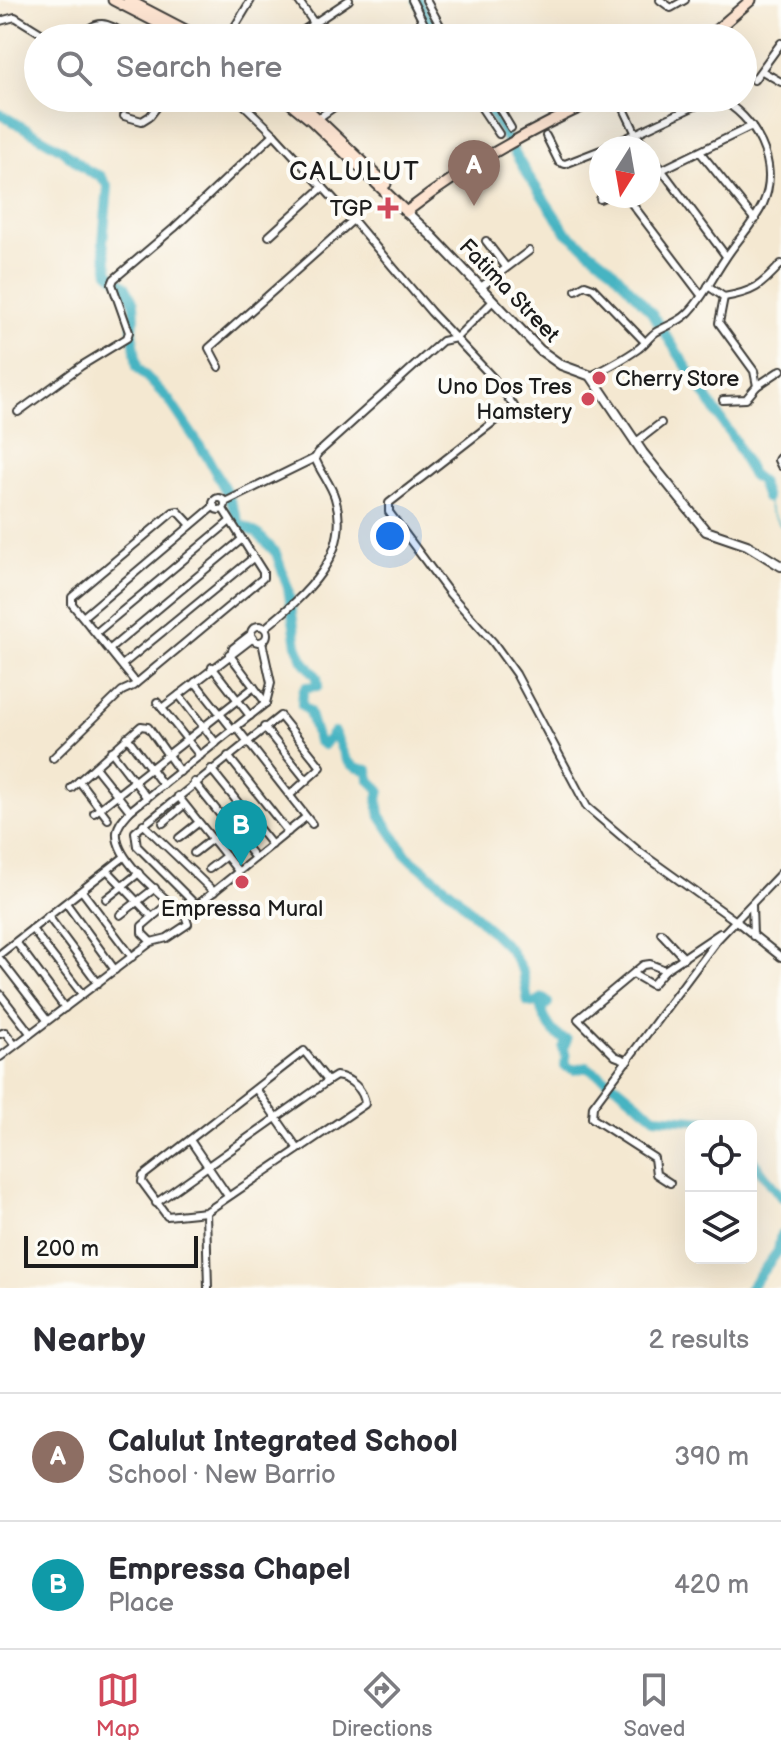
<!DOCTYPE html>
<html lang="en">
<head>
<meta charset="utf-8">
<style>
  :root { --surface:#fff; --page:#f7f7f7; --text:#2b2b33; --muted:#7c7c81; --line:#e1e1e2; --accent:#d1495b }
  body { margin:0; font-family:"Balsamiq Sans",sans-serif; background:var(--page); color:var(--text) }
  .controls { position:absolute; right:24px; bottom:24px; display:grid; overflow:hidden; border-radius:16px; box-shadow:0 8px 32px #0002 }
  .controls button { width:72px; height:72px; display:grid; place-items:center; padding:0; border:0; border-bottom:2px solid var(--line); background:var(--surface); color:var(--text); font:40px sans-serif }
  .compass { position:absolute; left:589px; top:136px; width:72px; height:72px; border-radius:50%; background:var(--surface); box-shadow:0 8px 32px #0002; rotate:191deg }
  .scale { position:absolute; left:24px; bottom:20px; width:174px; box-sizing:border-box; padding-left:8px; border:4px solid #1c1c1c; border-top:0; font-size:22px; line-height:28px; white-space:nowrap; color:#1c1c1c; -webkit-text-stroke:6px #fdfcf7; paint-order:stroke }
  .you { position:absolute; left:390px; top:536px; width:28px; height:28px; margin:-20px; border:6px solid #fff; border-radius:50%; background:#1a73e8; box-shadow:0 0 0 12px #1a73e833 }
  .badge { display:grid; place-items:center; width:52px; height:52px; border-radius:50%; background:var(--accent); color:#fff; font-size:26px; font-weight:700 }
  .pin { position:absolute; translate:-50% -66px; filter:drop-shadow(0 2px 4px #0008) }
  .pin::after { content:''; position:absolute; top:42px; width:28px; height:24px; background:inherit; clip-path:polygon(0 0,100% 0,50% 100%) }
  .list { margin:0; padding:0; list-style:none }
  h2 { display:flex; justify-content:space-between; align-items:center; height:104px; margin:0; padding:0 32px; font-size:34px }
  h2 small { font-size:26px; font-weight:400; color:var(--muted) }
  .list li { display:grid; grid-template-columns:52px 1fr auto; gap:24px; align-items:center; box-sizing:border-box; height:128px; padding:0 32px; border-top:2px solid var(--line) }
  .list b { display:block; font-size:30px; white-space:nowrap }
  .list p { margin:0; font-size:26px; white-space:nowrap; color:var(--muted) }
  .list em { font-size:26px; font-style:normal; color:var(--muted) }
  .icon { flex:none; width:44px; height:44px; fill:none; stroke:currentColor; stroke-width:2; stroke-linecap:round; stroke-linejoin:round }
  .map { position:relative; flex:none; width:781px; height:1288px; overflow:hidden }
  .search { position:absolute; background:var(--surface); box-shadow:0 8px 32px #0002; left:24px; right:24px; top:24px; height:88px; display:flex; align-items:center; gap:20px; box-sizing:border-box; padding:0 28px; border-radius:44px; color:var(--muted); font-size:30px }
  .sheet { height:360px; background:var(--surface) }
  nav { display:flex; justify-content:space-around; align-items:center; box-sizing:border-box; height:112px; border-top:2px solid var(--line); background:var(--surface); font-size:22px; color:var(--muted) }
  nav a { display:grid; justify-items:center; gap:4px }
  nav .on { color:var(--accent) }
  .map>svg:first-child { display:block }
</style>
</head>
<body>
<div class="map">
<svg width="781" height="1288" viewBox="0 0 781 1288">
  <rect width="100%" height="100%" fill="#fdfcf7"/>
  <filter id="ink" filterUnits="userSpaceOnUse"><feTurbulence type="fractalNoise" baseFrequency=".0125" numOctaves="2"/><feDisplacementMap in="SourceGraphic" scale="16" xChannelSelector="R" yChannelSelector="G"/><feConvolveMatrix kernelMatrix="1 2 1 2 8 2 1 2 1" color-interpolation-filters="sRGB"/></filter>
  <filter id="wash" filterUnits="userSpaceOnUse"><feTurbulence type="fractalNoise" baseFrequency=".006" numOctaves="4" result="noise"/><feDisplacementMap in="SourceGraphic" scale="32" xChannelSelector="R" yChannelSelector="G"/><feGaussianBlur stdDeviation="1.8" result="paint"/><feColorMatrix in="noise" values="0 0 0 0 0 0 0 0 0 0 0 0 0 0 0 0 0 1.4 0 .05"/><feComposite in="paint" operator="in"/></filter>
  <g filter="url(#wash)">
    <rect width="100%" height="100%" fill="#f4e8d1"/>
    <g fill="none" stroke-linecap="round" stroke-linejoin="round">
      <polyline stroke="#47b4c2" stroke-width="2" points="766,498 771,512 781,526"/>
      <g stroke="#47b4c2" stroke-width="10">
        <polyline points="417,0 432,26 442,38"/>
        <polyline points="483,98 524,169 566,232 610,267 651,312 735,441 751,474 760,481 766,498"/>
        <path d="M0,114L61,149L88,171L101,176L108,187L103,242L109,272L125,286L134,303L135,318L132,326L137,367L169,400L206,455L226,491L240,524L258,534L276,553L288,588L297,645L303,660L317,677L318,686L306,687L303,692L302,705L309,711L318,741L324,745L334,732C345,752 341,767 368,770L369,779L380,790L378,800L380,815L407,856L454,894L510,950L523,972L528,1002L534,1003L543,998L548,1003L541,1009C545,1021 554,1037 567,1040L563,1048L566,1057L565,1066L575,1070L586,1067L617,1086L655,1117L708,1121L714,1126"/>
        <polyline points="751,1158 781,1197"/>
        <polyline points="750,1288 778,1251 781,1234"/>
      </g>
    </g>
  </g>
  <g filter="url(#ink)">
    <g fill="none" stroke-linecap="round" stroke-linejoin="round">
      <g stroke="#3c3b37" stroke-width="10">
        <g id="minor">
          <polyline points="298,0 314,23"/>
          <polyline points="412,0 431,38"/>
          <polyline points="426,0 447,38"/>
          <polyline points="660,0 671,8 685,0"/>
          <polyline points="0,21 15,17 49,38"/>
          <path d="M79,38C99,15 108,24 131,38"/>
          <polyline points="228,38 251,0"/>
          <polyline points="292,38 349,0"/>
          <polyline points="33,66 38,58"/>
          <polyline points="762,71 781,82"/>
          <polyline points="754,80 781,43"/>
          <polyline points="237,98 274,134 353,220 431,312 494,379 514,406 389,503 389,512 450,594 493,642 516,674 587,807 641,853 736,921 781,957"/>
          <polyline points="475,98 499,134"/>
          <polyline points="493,98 511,128"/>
          <polyline points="619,98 636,134 646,148"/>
          <polyline points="124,116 142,121 150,116 164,98"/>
          <polyline points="317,119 347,98"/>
          <polyline points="546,136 559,162 565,164 601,150"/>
          <polyline points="605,148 712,98"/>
          <polyline points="700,152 755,220"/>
          <polyline points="649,153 726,256"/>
          <polyline points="649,176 752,126"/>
          <polyline points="626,196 701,295"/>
          <polyline points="600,199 607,196"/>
          <polyline points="269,236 323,187"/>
          <polyline points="486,241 506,267"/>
          <path d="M708,286L724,297C754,292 761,286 781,264"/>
          <polyline points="481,287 529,251"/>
          <polyline points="576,290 585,285 593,288 645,342"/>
          <polyline points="724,297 719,323 754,371 757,386"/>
          <polyline points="219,367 209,348 353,220"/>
          <path d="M591,376C607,368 624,359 638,349C645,344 649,337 656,332C666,326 679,322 687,314C703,299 713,276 725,259C737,240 753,225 763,204C781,164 755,116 718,98"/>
          <polyline points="723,400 746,399 757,386 781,370"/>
          <polyline points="18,412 81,366 127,338 129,332 112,284 114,279 174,228 274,134"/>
          <polyline points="635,443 661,423"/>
          <polyline points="781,456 778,460 781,466"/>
          <circle cx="219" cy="504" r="6"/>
          <polyline points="225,502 315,458"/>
          <polyline points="84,616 214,506"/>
          <circle cx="259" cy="634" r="8"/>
          <path d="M265,628C304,596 353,555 335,498C331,484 320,472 315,458L318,453L442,341L456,338L493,301"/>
          <polyline points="97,632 229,522"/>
          <polyline points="110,649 241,540"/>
          <polyline points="231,653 233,648 251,634"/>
          <polyline points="229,654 266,703"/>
          <polyline points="122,665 253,558"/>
          <polyline points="212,667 250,716"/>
          <polyline points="195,682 233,730"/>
          <polyline points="136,683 72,604 72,597 173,512 178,511 191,525"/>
          <polyline points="179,695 216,743"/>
          <polyline points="157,702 200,756"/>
          <polyline points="162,708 253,638"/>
          <polyline points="264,727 307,781"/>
          <polyline points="237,728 312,824"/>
          <polyline points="127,737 163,785"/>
          <polyline points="111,751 147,798"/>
          <polyline points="228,756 288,832"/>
          <polyline points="53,758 122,691 133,686 263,578 263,572 223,509"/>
          <polyline points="95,767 130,811"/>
          <polyline points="211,769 272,845"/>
          <polyline points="79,781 108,819"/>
          <polyline points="194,782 255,858"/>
          <polyline points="71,788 141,726 148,727 180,772"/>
          <polyline points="178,796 238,871"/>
          <polyline points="94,813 254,687"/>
          <polyline points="163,823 184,805"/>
          <polyline points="143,824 214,892"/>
          <polyline points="179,838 198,823"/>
          <polyline points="194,853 212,839"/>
          <polyline points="209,869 226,856"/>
          <polyline points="108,871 152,917"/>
          <polyline points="82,891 132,957"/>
          <polyline points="106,899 139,873"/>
          <polyline points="66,903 115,970"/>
          <polyline points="752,905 753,936"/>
          <polyline points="197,906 137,846 135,832 280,716 321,767 290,795"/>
          <polyline points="120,915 155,888"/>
          <polyline points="185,915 306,817"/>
          <polyline points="48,916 98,983"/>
          <polyline points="32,929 82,994"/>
          <polyline points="661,933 684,958"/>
          <polyline points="16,942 65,1008"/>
          <polyline points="151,942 142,933 142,926 170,902"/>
          <polyline points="0,954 124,857"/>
          <polyline points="0,959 47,1020"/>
          <polyline points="633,974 652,985 665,970"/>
          <polyline points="0,994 30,1033"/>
          <polyline points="0,1034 5,1032 15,1045"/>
          <path d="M304,1051L328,1081L336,1076C351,1078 364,1090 365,1104L206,1212L167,1216L142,1182L143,1176Z"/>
          <path d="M0,1057L151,942L167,938L188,924L185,915C165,898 114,860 117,832C118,823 125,817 130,811L266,703L271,683L262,642"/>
          <polyline points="628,1061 615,1056 578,1019 643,965 650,964 665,970 720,933"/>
          <polyline points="256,1089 298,1149"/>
          <polyline points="190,1140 228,1196"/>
          <polyline points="670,1183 656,1174 654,1158 592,1118 593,1106 717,940 781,873"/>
          <polyline points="156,1203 328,1081"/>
          <polyline points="206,1212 208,1288"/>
        </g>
      </g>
      <g stroke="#3c3b37" stroke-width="12">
        <polyline id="tertiary" points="406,212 432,236 540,350 561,365 591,376 643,453 706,531 747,545 781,566"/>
      </g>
      <g stroke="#3c3b37" stroke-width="13">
        <g id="secondary">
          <polyline points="113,0 187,38"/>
          <polyline points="128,0 201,38"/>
          <polyline points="707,38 751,0"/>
          <path d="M284,98L312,121L406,212C465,166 533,128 601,98"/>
          <polyline points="296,98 386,184"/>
        </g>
      </g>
      <use href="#minor" stroke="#fff" stroke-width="6"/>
      <use href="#tertiary" stroke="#fff" stroke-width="8"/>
      <use href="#secondary" stroke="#fde4d1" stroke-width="9"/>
    </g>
  </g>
  <g fill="#d1495b" stroke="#fdfcf7" stroke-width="3">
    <path d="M384 196h8v8h8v8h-8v8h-8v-8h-8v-8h8z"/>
    <circle cx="599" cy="378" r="8"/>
    <circle cx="588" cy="399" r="8"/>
    <circle cx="242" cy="882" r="8"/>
  </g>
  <g text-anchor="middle" stroke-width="8" stroke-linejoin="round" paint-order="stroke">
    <g font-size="22" fill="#1c1c1c" stroke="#fdfcf7" text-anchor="end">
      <text x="372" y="216">TGP</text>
      <text x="615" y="386" text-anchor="start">Cherry Store</text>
      <text x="572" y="394">Uno Dos Tres<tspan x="572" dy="25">Hamstery</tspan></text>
      <text x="242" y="916" text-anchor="middle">Empressa Mural</text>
    </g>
    <g font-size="22" fill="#1c1c1c" stroke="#fdfcf7">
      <text transform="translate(510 290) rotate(46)" y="8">Fatima Street</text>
    </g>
    <g font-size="26" letter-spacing="2" fill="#1c1c1c" stroke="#fdfcf7">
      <text x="355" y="180">CALULUT</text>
    </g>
  </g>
</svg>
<div class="controls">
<button><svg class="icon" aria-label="locate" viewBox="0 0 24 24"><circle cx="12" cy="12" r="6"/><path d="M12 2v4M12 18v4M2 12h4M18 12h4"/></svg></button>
<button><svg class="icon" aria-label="layers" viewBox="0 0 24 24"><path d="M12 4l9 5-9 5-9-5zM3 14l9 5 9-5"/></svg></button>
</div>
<svg class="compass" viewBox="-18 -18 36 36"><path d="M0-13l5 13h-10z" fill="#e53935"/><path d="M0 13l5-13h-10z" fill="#7c7c81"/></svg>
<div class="scale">200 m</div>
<div class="you"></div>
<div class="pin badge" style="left:474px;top:206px;background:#8d6e63">A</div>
<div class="pin badge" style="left:241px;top:866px;background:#0f9aa8">B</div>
<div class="search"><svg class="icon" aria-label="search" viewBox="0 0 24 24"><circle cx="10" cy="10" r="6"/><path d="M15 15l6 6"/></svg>Search here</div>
</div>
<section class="sheet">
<h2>Nearby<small>2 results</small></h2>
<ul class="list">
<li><span class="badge" style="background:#8d6e63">A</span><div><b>Calulut Integrated School</b><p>School · New Barrio</p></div><em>390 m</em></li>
<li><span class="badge" style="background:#0f9aa8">B</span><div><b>Empressa Chapel</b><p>Place</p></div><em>420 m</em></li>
</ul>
</section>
<nav>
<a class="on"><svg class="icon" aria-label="map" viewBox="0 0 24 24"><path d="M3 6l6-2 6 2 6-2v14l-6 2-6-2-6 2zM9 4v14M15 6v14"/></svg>Map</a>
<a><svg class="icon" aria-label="directions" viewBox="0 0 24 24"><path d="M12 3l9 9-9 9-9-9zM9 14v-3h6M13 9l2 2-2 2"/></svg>Directions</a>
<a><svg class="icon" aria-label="saved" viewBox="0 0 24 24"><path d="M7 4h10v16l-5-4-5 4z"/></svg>Saved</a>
</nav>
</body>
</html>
